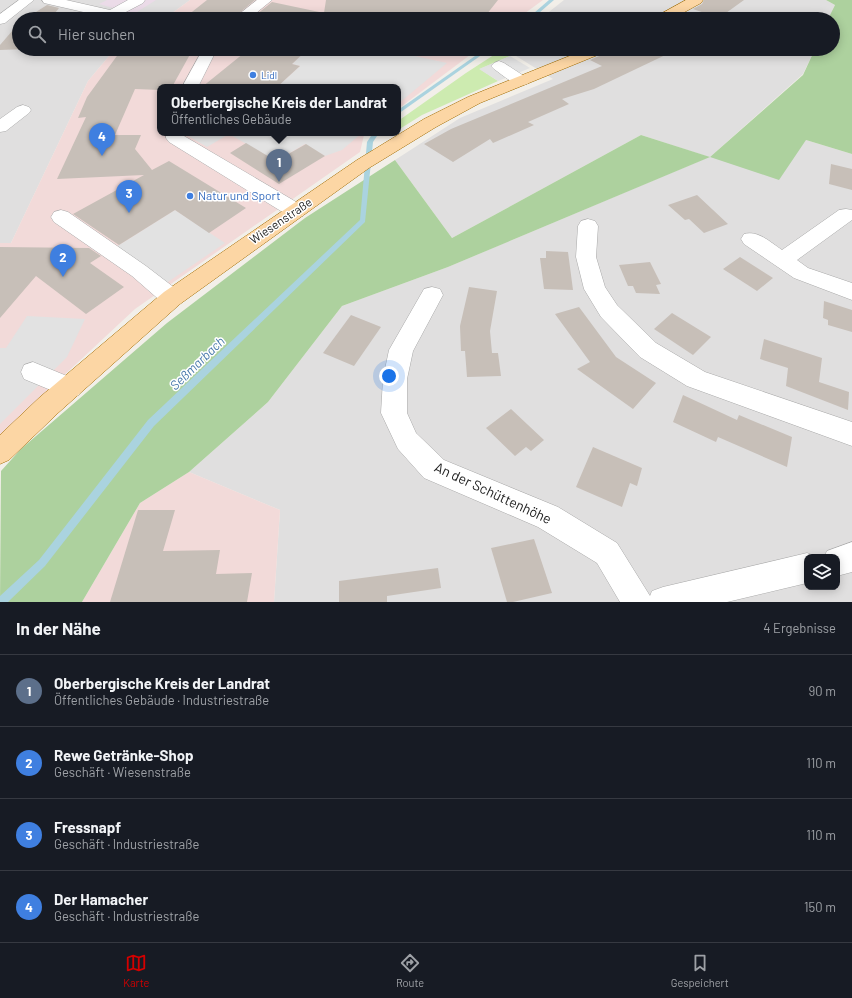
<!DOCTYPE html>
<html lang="de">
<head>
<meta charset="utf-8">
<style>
  :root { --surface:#171b24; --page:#242831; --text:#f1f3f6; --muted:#9ea1a6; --line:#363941; --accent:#d40000 }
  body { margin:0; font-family:Barlow,sans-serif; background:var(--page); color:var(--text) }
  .controls { position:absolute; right:12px; bottom:12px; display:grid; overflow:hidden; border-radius:8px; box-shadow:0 2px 10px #0003 }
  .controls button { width:36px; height:36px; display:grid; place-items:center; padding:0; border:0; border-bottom:1px solid var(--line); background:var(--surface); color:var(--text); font:20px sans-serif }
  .you { position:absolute; left:389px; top:376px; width:14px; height:14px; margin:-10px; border:3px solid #fff; border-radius:50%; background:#1a73e8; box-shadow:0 0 0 6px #1a73e833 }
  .badge { display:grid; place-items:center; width:26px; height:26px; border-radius:50%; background:var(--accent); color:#fff; font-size:13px; font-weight:700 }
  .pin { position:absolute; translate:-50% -33px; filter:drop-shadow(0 1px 2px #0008) }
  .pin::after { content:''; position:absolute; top:21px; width:14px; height:12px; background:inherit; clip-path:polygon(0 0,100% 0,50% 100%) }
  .popup { position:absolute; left:157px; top:84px; width:244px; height:52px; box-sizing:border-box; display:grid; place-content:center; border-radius:8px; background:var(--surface); filter:drop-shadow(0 1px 3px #0005); font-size:13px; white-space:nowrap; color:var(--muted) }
  .popup b { font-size:15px; color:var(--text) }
  .popup::after { content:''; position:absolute; left:50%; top:100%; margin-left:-8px; border:8px solid transparent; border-top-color:var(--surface) }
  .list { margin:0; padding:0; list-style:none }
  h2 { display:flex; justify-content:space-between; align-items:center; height:52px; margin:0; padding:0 16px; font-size:17px }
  h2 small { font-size:13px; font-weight:400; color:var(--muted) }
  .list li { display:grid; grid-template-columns:26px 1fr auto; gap:12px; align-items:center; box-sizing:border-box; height:72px; padding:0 16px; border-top:1px solid var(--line) }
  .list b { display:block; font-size:15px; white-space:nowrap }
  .list p { margin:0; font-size:13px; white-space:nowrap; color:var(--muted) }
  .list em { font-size:13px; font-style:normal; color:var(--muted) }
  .icon { flex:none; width:22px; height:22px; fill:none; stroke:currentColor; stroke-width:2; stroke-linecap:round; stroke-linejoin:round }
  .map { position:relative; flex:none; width:852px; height:602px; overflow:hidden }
  .search { position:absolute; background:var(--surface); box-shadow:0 2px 10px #0003; left:12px; right:12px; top:12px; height:44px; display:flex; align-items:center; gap:10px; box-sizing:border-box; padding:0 14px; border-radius:22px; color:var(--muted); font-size:15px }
  .sheet { height:340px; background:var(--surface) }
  nav { display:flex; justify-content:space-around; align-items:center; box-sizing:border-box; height:56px; border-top:1px solid var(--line); background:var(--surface); font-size:11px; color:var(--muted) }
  nav a { display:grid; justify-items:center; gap:2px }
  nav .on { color:var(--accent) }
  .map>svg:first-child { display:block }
</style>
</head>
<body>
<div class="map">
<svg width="852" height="602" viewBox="0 0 852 602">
  <rect width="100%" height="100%" fill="#f2efe9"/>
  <g fill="#e0dfdf" fill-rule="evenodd">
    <polygon points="0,0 190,0 164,19 19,19 19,49 115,49 88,81 11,243 0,243"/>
    <polygon points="564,0 826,0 835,5 828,19 540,19"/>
    <path d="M505,49H815L803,74L710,157L806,140L852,154V602H274L280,510L189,472L268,402L342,306L448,267L709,157L641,135L452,238L395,160L460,118L553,79ZM807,557H837V587H807Z"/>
  </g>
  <g fill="#f2dad9">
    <polygon points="190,0 543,0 517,19 164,19"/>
    <polygon points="115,49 478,49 398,109 398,87 160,87 160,133 366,133 364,135 360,152 135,309 0,435 0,243 11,243 88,81"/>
    <polygon points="189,472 280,510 274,602 82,602 140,503"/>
  </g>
  <polygon fill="#ebdbe8" points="107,0 156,0 134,14 99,4"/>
  <polygon fill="#cdebb0" points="503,49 510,56 480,69 498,81 422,115 398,130 398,121 466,73"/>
  <polygon fill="#add19e" points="826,0 852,0 852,154 806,140 779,180 710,157 448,267 342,306 268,402 189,472 140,503 82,602 0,602 1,471 21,449 167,323 305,218 395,160 452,238 641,135 710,157 803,75 815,49 833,49 833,19 828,19 835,5"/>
  <g fill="#e2e2e2">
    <polygon points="308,49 383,49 447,63 398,104 398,87 277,87 300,66 292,64"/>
    <polygon points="510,56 530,68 498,81 479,69"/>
    <polygon points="183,133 362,133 342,150 325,156 305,144 276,161 229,134 207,147"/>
    <polygon points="175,210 225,243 165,284 116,247"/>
    <polygon points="27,316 85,319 67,357 0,424 0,348 6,348"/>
  </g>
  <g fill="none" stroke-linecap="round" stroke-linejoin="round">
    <g fill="#aad3df" fill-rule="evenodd">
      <polygon points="549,0 554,0 532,19 527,19"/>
      <polygon points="485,49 490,49 398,114 398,110"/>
      <polygon points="373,133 379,133 373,142 365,222 154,426 45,566 8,602 0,602 0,596 39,560 148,420 360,220 367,142"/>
    </g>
  </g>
  <g fill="#c7bfb8">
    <polygon points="207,0 255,0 232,19 183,19"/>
    <polygon points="326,0 498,0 483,19 251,19 272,2 324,13"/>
    <polygon points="704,0 744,0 719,18 693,9 702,4"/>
    <polygon points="47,5 59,8 50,19 25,19"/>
    <polygon points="19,23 19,49 26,49 0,50 0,45"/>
    <polygon points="122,49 193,49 172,87 160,87 160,90 135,89 115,135 141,135 135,149 152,170 169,161 246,208 209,233 175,210 119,245 73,214 144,175 57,179 86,117 78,118 87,97"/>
    <polygon points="249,49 308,49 292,64 300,66 277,87 202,87"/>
    <polygon points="608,49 678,49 594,89 562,99 569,104 528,122 534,125 493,143 490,139 453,162 424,144 451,129 602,66 590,60 606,53"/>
    <polygon points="246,143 276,161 306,144 325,156 279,184 230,153"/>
    <polygon points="831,164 852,169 852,190 829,184"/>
    <polygon points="697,195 728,224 704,233 689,219 685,220 668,205"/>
    <polygon points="0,247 89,248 101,256 90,263 124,287 86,314 36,276 0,318"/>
    <polygon points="546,251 568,252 573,290 544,289 540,258 546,258"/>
    <polygon points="740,257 773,278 757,291 723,269"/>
    <polygon points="650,262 661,284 656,285 660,294 636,293 633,286 628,286 619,265"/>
    <polygon points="469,287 497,291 490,331 492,353 498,353 501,376 467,377 465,351 461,351 460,326"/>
    <polygon points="824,301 852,310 852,332 828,325 828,320 823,318"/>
    <polygon points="579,307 616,357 656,383 633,409 577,369 590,362 555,314"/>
    <polygon points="672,313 711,337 693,355 654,329"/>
    <polygon points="351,315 381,327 354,366 323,353"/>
    <polygon points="764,339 822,358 819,382 849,392 848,410 786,386 788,368 760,359"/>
    <polygon points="683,395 737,420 739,415 792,437 787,467 718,437 716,442 673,422"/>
    <polygon points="511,409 544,440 531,451 526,447 515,456 486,428"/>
    <polygon points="593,447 642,468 637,486 630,483 622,507 576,487"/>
    <polygon points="138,510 175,510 163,551 220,550 216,574 252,573 247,602 110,602"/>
    <polygon points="534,539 552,593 513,602 507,602 491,548"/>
    <polygon points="438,568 441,588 387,596 387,602 339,602 339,581"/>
  </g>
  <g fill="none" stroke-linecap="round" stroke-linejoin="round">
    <g stroke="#a9a9a9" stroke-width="1">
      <g id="minor">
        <polygon points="19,0 34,0 5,23 0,24 0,14"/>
        <polygon points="42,0 66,0 110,10 128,0 145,0 143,3 124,13 137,16 139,19 114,19 44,3"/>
        <polygon points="257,0 272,0 249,19 233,19"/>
        <polygon points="203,49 217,49 198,87 182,87"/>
        <path d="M499,61L504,63L527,78L530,81L527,84C515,87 504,76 494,69L491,66L494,63Z"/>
        <polygon points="23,105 29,107 31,110 29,113 6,131 0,132 0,119 17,107"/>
        <polygon points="166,133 184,133 184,136 303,206 306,211 303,216 296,217 289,216 169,142 166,138"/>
        <path d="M846,209L852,210V220L797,260L808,268L852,283V300L794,278L744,244L741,239L744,234C758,230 770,242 782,250L839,210Z"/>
        <polygon points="61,210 68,212 146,266 180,292 183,298 180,304 172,306 164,304 132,276 54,222 51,217 54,212"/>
        <polygon points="588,219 595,221 598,226 596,257 605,287 617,305 656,343 705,372 852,422 852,446 687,386 640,357 601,317 584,289 576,257 578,226 581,221"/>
        <polygon points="432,287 440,289 443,295 413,351 407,379 407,413 416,433 444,460 558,507 617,543 650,596 652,591 663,587 807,553 817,557 807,557 807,583 727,602 620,602 597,563 538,527 424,478 398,449 381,413 383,379 389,350 424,289"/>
        <polygon points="33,362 79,381 82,388 79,395 70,398 24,379 21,372 24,365"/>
        <polygon points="852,542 852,572 837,576 837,557 824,557 827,551"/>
      </g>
    </g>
    <g stroke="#a06b00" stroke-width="1">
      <g id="major">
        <polygon points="686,0 703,0 701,3 672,19 655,19 657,16"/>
        <polygon points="587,49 607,49 605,52 480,103 436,127 369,168 180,304 58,413 9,460 0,464 0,435 40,397 164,292 357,160 424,119 468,97"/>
      </g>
    </g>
    <use href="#minor" fill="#fff" fill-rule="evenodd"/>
    <use href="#major" fill="#fcd6a4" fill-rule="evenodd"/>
  </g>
  <g fill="#3f7fe0" stroke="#fff" stroke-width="1.5">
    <circle cx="253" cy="75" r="4"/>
    <circle cx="190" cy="196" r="4"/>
  </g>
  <g text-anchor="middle" stroke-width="3" stroke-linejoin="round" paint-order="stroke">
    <g font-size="10" fill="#366cbe" stroke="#fff" text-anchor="start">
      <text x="261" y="79">Lidl</text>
    </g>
    <g font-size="12" fill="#366cbe" stroke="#fff" text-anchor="start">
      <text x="198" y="200">Natur und Sport</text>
    </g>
    <g font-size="12" fill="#222" stroke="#fff">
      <text transform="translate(281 221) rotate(-34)" y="4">Wiesenstraße</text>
    </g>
    <g font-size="13" font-style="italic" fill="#4a7aab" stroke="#fff">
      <text transform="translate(197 363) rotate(-44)" y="5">Seßmarbach</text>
    </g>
    <g font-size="14" fill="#222" stroke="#fff">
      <text transform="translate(493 493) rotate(25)" y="5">An der Schüttenhöhe</text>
    </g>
  </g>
</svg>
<div class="controls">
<button><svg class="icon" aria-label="layers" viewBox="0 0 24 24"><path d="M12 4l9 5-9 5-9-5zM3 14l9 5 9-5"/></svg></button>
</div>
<div class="you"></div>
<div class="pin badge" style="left:279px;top:182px;background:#5c6f8a">1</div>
<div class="popup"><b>Oberbergische Kreis der Landrat</b>Öffentliches Gebäude</div>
<div class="pin badge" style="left:63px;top:277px;background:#3f7fe0">2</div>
<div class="pin badge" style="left:129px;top:213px;background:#3f7fe0">3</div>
<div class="pin badge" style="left:102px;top:156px;background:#3f7fe0">4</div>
<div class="search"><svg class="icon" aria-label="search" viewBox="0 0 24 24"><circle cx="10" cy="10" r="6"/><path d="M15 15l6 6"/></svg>Hier suchen</div>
</div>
<section class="sheet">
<h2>In der Nähe<small>4 Ergebnisse</small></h2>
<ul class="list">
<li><span class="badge" style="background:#5c6f8a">1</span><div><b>Oberbergische Kreis der Landrat</b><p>Öffentliches Gebäude · Industriestraße</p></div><em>90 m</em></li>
<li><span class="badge" style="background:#3f7fe0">2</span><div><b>Rewe Getränke-Shop</b><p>Geschäft · Wiesenstraße</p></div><em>110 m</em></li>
<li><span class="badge" style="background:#3f7fe0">3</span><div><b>Fressnapf</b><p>Geschäft · Industriestraße</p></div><em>110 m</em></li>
<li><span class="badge" style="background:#3f7fe0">4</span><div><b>Der Hamacher</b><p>Geschäft · Industriestraße</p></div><em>150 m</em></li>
</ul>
</section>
<nav>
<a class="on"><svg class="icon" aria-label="map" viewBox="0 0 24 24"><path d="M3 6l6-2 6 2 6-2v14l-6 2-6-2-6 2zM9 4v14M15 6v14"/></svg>Karte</a>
<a><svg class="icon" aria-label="directions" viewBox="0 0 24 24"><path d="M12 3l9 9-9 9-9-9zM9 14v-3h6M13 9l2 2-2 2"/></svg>Route</a>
<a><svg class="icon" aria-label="saved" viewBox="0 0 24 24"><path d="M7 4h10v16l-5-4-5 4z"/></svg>Gespeichert</a>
</nav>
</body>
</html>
